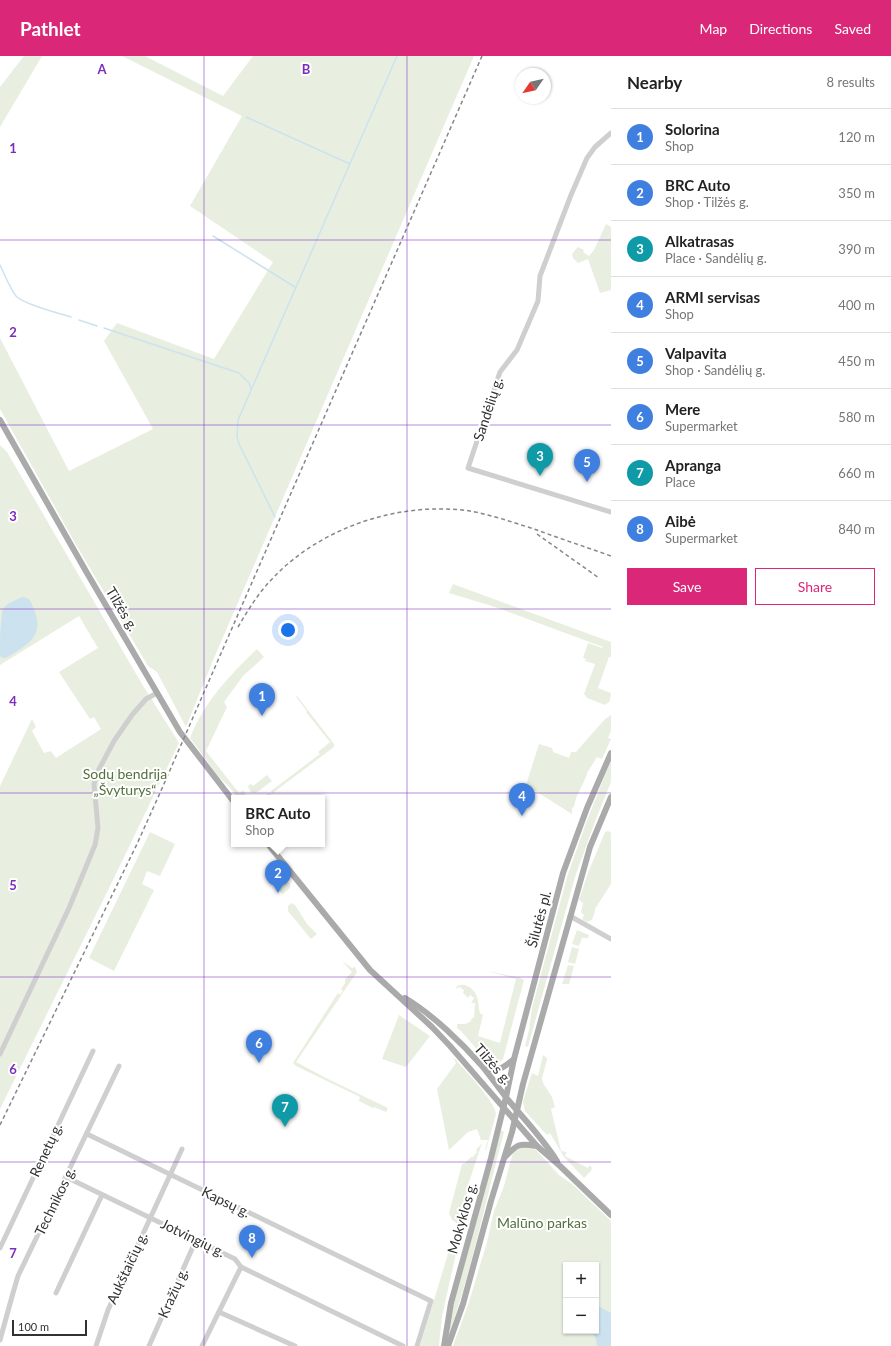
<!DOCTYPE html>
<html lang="en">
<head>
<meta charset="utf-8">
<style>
  :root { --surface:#fff; --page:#f6f6f6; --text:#222; --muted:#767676; --line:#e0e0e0; --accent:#db2777 }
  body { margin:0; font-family:Lato,sans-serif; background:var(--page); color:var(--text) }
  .controls { position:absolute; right:12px; bottom:12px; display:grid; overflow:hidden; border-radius:0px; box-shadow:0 1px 3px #0004 }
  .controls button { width:36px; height:36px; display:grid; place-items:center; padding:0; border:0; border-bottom:1px solid var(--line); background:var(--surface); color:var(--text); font:20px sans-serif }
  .compass { position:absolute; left:515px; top:12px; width:36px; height:36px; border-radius:50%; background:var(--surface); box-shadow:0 1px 3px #0004; rotate:236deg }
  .scale { position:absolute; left:12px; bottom:10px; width:75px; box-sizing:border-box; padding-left:4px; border:2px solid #323232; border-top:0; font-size:11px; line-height:14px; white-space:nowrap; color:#323232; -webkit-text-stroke:3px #fff; paint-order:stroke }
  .you { position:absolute; left:288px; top:574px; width:14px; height:14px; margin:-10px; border:3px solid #fff; border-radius:50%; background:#1a73e8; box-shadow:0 0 0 6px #1a73e833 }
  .badge { display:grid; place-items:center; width:26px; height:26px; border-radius:50%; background:var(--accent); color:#fff; font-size:13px; font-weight:700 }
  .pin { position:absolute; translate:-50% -33px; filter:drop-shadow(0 1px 2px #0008) }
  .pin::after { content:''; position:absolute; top:21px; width:14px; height:12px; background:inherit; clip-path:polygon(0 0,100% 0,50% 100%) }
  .popup { position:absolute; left:231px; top:739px; width:94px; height:52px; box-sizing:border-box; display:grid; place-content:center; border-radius:0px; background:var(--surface); filter:drop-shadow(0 1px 3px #0005); font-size:13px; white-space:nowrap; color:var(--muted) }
  .popup b { font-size:15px; color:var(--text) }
  .popup::after { content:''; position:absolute; left:50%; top:100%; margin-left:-8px; border:8px solid transparent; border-top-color:var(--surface) }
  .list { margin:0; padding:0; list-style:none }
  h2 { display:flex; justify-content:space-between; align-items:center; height:52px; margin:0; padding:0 16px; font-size:17px }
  h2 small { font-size:13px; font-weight:400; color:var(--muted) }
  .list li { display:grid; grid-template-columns:26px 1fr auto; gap:12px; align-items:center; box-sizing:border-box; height:56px; padding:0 16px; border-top:1px solid var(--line) }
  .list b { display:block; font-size:15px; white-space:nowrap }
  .list p { margin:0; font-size:13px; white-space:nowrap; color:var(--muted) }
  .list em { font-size:13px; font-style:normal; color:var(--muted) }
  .actions { display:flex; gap:8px; padding:12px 16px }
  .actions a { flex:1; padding:9px 0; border:1px solid var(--accent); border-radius:0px; text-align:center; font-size:14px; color:var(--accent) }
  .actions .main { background:var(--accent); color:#fff }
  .map { position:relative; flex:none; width:611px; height:1290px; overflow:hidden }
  header { display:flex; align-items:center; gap:24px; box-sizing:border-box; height:56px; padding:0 20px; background:var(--accent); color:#fff }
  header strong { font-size:19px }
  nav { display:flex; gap:22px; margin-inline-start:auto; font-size:14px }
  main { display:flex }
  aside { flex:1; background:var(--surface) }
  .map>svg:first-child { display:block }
</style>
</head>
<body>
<header>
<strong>Pathlet</strong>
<nav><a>Map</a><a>Directions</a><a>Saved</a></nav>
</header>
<main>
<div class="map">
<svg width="611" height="1290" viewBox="0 0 611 1290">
  <rect width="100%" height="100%" fill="#fff"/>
  <g fill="#e8efe0" fill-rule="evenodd">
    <polygon points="24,0 42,0 0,71 0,31"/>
    <polygon points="122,0 145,0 223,40 253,0 474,0 214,602 186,671 157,616 148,610 75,487 0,353 0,282 69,415 153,373 104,285 117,267 214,303 273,206 190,150 242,60"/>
    <polygon points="606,168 611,171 611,234 600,237 588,203 578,207 573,202 572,198 578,191 584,194 583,196 589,200 594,194"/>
    <polygon points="0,389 7,396 142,628 179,687 113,824 0,1053 0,730 32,663 36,671 32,675 44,697 51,695 56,702 101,673 94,661 90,663 59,616 98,592 79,560 0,609"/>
    <polygon points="453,528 611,586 611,601 609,601 598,632 611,637 610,645 605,649 587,642 584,638 595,608 585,605 586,603 583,602 588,587 602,592 603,591 495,551 449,537"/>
    <path d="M257,593L264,601L243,620L224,646L227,651L206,695L239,737L243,735L245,737L246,742H236L233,735L218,720L190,682C204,646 230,619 257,593Z"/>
    <polygon points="297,640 334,688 334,691 266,742 262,742 269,737 270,738 272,737 271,735 320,698 318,696 330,686 306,656 307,655 296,641"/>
    <polygon points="611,659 611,675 608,682 611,683 602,703 597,701 587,717 587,719 576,742 574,751 572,752 572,758 526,729 539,688 552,692 553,696 569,702 571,696 576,696 605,663"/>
    <polygon points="611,704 611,726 596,763 575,821 528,991 525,990 529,974 532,952 567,821 586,767"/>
    <polygon points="267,719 272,725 256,737 251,736 248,731 249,729 251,728 253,730"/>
    <polygon points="608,775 611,777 611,828 595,853 595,855 592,864 587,866 582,863 584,859 581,856 583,847 579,844 588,817 605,776"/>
    <polygon points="150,776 175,788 160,820 147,815 142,828 154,834 114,915 89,902"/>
    <polygon points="281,818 290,828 290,832 283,838 273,828 280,822 278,819"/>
    <polygon points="291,847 295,849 307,868 317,878 311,883 288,855 288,850"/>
    <polygon points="577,874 589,879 588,882 582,882 579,890 572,888"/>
    <polygon points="572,891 579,893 575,908 568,906"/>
    <polygon points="342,905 352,912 355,911 357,916 296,1006 326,1022 388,1052 386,1056 374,1051 373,1052 359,1045 360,1041 296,1010 293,1007 338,937 340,939 343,935 341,933 345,927 345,923 352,916"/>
    <polygon points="568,909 574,910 569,928 562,928"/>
    <path d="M487,915L521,922L524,924L503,1003C498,1008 495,1009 489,1007L461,975L457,972V968H465L470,966L472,962H474L475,947H471L474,942L470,939L468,942L463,937L464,934L459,931L457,933L456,932L457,930C465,926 474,932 477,941C479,946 478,952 480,957L483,959L478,980L500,987L516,923Z"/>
    <polygon points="399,959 430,980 406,1011 382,1003"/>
    <polygon points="543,999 547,1002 547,1004 542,1022 543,1027 552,1041 555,1051 551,1053 561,1095 566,1096 565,1100 588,1112 590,1109 592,1112 591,1115 584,1122 564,1101 550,1077 547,1079 525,1055 524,1051 523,1045 532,1017 538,1020"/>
    <path d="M453,1001C463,1012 495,1045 496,1058L486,1094L485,1093L488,1084H481L477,1073L468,1076L449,1094L437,1033L456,1007Z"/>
    <path d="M501,1074L504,1076C486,1142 473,1210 450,1275L449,1274L452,1254Z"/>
    <path d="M482,1087L469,1126L465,1145L470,1146C468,1155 467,1164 458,1168L452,1164L449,1157L462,1108L465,1107L471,1101H473L477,1096L476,1094Z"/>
    <path d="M523,1090H530L536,1094L559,1119L572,1128L611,1165V1290H453L469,1246L487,1186L494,1155L504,1130L511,1103L513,1097L516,1093ZM566,1209H596V1275H566Z"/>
    <polygon points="456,1182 458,1183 458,1189 442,1260 439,1290 420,1290 451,1188 453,1183"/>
  </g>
  <g fill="#cce2ef">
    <path d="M22,541C29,541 31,545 33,551C46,580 29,588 6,602H3L0,600C0,588 0,563 3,553C7,547 16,544 22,541Z"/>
    <path d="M596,1249L611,1257V1290H597C596,1282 596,1278 587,1275H596Z"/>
  </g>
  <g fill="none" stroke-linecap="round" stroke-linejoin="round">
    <g stroke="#cce2ef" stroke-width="1.5">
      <polyline points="246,61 350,108"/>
      <polyline points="213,180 295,231"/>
      <path d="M0,209C5,219 9,231 16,240C24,249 59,257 71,261"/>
      <polyline points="79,264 97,270"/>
      <polyline points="104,272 239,317 249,327 251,333"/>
      <polyline points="275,461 239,388 237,381 238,364 397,0"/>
    </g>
    <g stroke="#cfcfcf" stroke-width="5">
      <polyline points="611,77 595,91 587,102 571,139 540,220 538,245 517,294 500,316 468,412 611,456"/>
      <polyline points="570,860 611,883"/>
      <polyline points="0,998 69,852 95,789 98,772 94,728 97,717 114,685 132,659 146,643 157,637"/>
      <polyline points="87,1078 431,1245 417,1290"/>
      <polyline points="66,1121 235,1203 241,1211 403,1290"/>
      <polyline points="0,1192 93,995"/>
      <polyline points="56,1237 102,1139"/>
      <polyline points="219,1256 295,1290"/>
      <polyline points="0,1284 13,1237 18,1220 119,1010"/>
      <polyline points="96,1290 108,1254 182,1093"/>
      <polyline points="149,1290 196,1184"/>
      <polyline points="202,1290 241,1211"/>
    </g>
    <g stroke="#aaa" stroke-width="6">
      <polyline points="0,364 87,517 180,676 234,746"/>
      <polyline points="268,788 370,914 432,971 450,990 537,1090 560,1110 611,1159"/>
      <path d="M405,942C432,958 462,987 483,1011C492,1022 500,1034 509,1045C526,1065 543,1083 557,1105"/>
      <path d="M484,1011C498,1018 504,1011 514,1003"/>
      <path d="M505,1101C517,1088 519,1087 537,1090"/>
      <polyline points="444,1290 451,1247 491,1102 506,1041 514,1003 563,817 587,752 611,697"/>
      <polyline points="448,1290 463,1248 491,1145 512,1076 523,1028 581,823 590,791 611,741"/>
    </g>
    <g stroke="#878787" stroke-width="1.5" stroke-dasharray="4 3" stroke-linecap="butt">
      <polyline points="537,478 599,522"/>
      <path d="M238,571C248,554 259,536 273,522C321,471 400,445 470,455C492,459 515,467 537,474C561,483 586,491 611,500"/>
      <polyline points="0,1069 137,788 160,737 482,0"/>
    </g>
  </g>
  <path fill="none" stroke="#7b2cbf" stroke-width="1" stroke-opacity="0.55" d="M204,0V1290M407,0V1290M0,184H611M0,369H611M0,553H611M0,737H611M0,921H611M0,1106H611"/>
  <g text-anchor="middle" stroke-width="4" stroke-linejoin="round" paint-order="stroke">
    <g font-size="14" fill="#323232" stroke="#fff">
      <text transform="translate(488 353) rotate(-72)" y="5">Sandėlių g.</text>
      <text transform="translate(122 553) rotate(59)" y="5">Tilžės g.</text>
      <text transform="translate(539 863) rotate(-75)" y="5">Šilutės pl.</text>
      <text transform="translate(493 1008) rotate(49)" y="5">Tilžės g.</text>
      <text transform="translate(46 1094) rotate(-65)" y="5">Renetų g.</text>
      <text transform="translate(55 1145) rotate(-64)" y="5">Technikos g.</text>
      <text transform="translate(226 1146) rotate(26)" y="5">Kapsų g.</text>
      <text transform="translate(462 1162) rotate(-74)" y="5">Mokyklos g.</text>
      <text transform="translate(193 1182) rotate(26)" y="5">Jotvingių g.</text>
      <text transform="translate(127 1212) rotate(-65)" y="5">Aukštaičių g.</text>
      <text transform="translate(173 1237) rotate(-66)" y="5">Kražių g.</text>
    </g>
    <g font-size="14" fill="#55703c" stroke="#fff">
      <text x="125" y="723">Sodų bendrija<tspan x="125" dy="16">„Švyturys“</tspan></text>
      <text x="542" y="1172">Malūno parkas</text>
    </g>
  </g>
  <g font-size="13" text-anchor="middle" font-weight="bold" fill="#7b2cbf" stroke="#fff" stroke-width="4" stroke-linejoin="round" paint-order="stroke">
    <text x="102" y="18">A</text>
    <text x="306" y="18">B</text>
    <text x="13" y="97">1</text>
    <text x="13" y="281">2</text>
    <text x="13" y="465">3</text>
    <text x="13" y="650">4</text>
    <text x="13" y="834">5</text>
    <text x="13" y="1018">6</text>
    <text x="13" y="1202">7</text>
  </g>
</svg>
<div class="controls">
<button>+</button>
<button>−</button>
</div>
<svg class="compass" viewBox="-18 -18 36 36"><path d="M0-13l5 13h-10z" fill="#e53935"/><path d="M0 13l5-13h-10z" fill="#767676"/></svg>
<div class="scale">100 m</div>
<div class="you"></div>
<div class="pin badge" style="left:262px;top:660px;background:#3f7fe0">1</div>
<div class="pin badge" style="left:278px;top:837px;background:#3f7fe0">2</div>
<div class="popup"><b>BRC Auto</b>Shop</div>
<div class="pin badge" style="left:540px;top:420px;background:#0f9aa8">3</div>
<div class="pin badge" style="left:522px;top:760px;background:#3f7fe0">4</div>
<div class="pin badge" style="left:587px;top:426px;background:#3f7fe0">5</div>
<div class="pin badge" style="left:259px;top:1007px;background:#3f7fe0">6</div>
<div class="pin badge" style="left:285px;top:1071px;background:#0f9aa8">7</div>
<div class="pin badge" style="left:252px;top:1202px;background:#3f7fe0">8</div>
</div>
<aside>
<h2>Nearby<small>8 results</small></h2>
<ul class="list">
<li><span class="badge" style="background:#3f7fe0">1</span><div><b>Solorina</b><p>Shop</p></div><em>120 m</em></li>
<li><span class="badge" style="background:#3f7fe0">2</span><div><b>BRC Auto</b><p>Shop · Tilžės g.</p></div><em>350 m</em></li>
<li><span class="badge" style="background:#0f9aa8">3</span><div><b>Alkatrasas</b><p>Place · Sandėlių g.</p></div><em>390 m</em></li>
<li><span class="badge" style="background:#3f7fe0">4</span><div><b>ARMI servisas</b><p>Shop</p></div><em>400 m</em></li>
<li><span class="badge" style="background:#3f7fe0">5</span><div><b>Valpavita</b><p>Shop · Sandėlių g.</p></div><em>450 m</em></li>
<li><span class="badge" style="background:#3f7fe0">6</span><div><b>Mere</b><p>Supermarket</p></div><em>580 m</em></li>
<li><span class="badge" style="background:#0f9aa8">7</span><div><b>Apranga</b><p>Place</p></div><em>660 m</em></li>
<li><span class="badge" style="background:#3f7fe0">8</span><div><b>Aibė</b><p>Supermarket</p></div><em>840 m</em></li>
</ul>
<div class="actions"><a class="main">Save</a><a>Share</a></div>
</aside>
</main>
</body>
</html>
